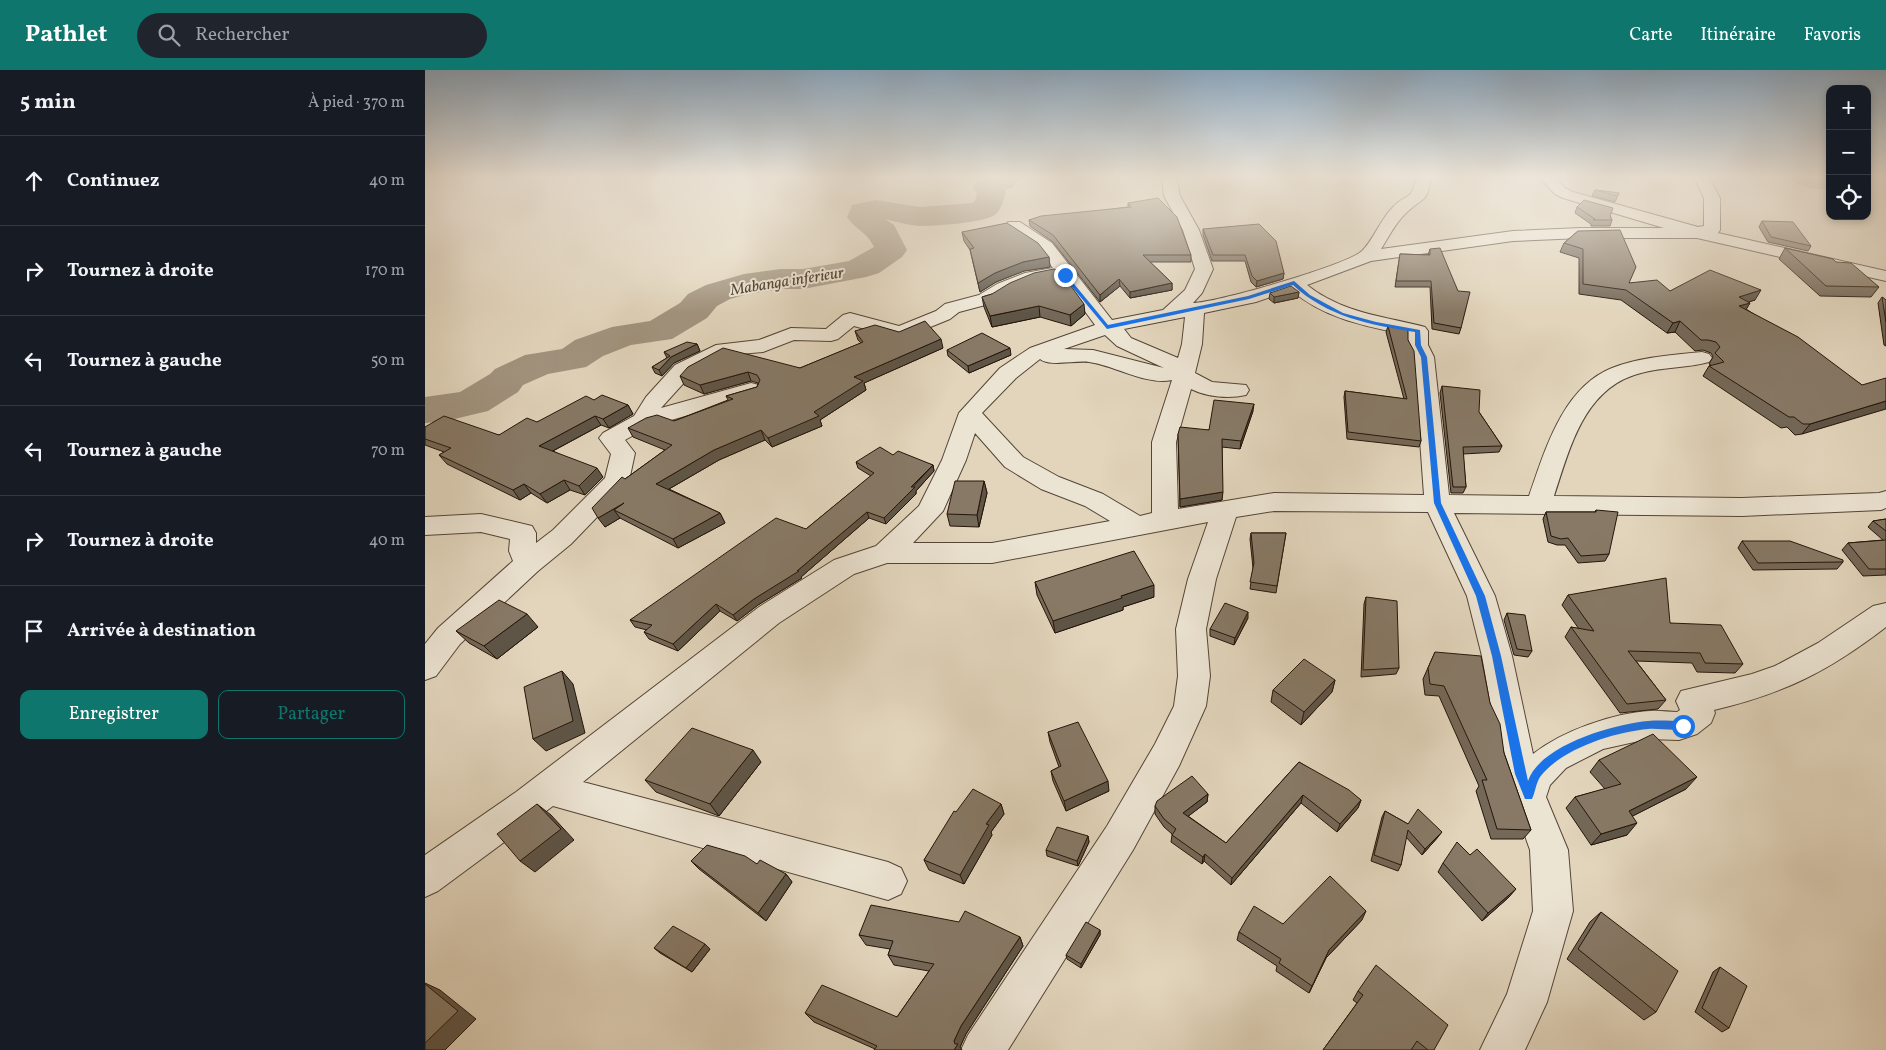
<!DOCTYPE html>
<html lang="fr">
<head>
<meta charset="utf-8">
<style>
  :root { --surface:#171b24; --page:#20242c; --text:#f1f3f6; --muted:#9ea1a6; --line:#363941; --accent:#0f766e }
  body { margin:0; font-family:Vollkorn,serif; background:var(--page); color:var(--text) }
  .controls { position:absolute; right:15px; top:15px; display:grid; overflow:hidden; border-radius:10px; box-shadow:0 2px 8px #0003 }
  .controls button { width:45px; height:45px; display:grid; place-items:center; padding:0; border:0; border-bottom:1px solid var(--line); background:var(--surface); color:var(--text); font:25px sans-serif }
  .stop { position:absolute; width:15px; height:15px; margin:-11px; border:4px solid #1a73e8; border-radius:50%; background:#fff }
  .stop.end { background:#1a73e8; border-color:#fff; box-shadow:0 1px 5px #0008 }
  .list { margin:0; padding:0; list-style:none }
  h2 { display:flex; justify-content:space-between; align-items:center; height:65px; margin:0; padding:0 20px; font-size:21px }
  h2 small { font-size:16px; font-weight:400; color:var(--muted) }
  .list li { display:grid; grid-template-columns:32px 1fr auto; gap:15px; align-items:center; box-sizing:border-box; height:90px; padding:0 20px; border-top:1px solid var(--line) }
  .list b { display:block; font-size:19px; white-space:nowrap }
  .list em { font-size:16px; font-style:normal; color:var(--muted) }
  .actions { display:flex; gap:10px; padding:15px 20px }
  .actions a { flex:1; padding:11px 0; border:1px solid var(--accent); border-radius:10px; text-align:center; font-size:18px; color:var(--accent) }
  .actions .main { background:var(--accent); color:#fff }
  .icon { flex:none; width:28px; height:28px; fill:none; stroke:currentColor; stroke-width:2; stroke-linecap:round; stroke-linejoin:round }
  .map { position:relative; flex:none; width:1461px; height:980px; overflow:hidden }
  header { display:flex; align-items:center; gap:30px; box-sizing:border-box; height:70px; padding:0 25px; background:var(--accent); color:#fff }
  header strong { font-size:24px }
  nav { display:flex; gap:28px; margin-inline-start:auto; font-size:18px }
  .search { width:350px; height:45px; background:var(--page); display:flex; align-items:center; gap:12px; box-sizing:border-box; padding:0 18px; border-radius:28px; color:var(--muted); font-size:19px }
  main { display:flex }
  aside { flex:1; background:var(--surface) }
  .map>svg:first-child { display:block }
</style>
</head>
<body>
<header>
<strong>Pathlet</strong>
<div class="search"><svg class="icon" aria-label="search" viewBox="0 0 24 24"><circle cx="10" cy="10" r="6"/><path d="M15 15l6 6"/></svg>Rechercher</div>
<nav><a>Carte</a><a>Itinéraire</a><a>Favoris</a></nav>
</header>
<main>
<aside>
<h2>5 min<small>À pied · 370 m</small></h2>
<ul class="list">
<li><svg class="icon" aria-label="ahead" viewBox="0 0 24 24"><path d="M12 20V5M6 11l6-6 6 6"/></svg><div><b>Continuez</b></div><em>40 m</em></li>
<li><svg class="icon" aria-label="right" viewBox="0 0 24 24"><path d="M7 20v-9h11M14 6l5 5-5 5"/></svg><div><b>Tournez à droite</b></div><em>170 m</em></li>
<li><svg class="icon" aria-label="left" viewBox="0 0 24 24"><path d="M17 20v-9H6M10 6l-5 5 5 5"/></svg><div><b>Tournez à gauche</b></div><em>50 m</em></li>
<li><svg class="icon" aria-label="left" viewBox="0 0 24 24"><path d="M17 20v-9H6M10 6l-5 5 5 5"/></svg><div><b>Tournez à gauche</b></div><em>70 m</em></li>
<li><svg class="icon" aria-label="right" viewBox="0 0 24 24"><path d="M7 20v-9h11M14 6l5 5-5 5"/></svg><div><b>Tournez à droite</b></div><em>40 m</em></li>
<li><svg class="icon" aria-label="arrive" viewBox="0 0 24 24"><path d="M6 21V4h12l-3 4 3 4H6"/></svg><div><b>Arrivée à destination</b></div></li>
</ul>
<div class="actions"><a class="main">Enregistrer</a><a>Partager</a></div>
</aside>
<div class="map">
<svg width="1461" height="980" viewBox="0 0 1461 980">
  <rect width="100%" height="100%" fill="#e2d5bc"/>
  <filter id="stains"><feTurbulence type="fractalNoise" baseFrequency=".004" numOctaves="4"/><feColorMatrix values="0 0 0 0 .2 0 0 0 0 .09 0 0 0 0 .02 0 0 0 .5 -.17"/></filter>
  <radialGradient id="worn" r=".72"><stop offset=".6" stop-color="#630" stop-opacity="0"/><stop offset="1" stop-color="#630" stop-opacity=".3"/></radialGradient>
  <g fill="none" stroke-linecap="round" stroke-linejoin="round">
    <g fill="#a2947f" fill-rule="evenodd">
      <path d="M567,106H597L587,118L580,120L581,123C578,130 577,138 571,144C561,153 509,156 495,156C483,155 472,152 460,149L469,155L482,180L477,187L454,203L441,207L378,219H356L323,224L305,229L292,236L282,248L247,269L206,275L178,286L161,297L123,304L98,315L93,322L63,341L21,351L0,353V327L35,322L65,304L70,299L100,285L137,279L150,270L187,257L225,251L255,233L263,224L281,215L319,204L356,199H378L424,191L449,177C442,162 431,160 422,147L427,135L451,130L495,137L547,133L550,131L552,124L548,117L552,111Z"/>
      <path d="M1362,106H1405V120C1391,119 1371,118 1362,106Z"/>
    </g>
    <g stroke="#544536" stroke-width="2">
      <path id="minor" d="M737,106H751L755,126L774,160L788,199L777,223L768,233C791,233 922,195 937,181C949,169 955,150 968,137C984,121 985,134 992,106H1006C1003,133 998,127 981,143C971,152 963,168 956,179L1088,161L1156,158H1239L1138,128L1130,124L1113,106H1128L1140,118L1148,122L1273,157L1279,156V128L1269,106H1283L1295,128V160L1293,163L1461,201V211L1272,168H1156L1088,171L946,191L882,215C917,243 958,246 1000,257L1003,261V275L1009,287L1024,425L1104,426C1120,381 1137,318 1187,298C1215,287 1247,285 1277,282L1284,284L1287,288L1284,292C1262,298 1238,297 1216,303C1159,317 1145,378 1129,426L1317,428L1454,423L1461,421V438L1456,440L1317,446L1029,443L1070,526L1087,586L1108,684C1137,661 1188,643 1225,641C1234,640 1243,642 1252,642L1255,640L1251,631L1256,621L1327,604L1350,596L1393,573L1448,536L1461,533V557C1404,601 1358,624 1289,640L1290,643L1286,653L1272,664L1254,670L1223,669L1178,679L1141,698L1125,715L1121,727L1143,780L1148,841L1122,932L1100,980H1055L1082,924L1108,841L1105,780L1078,704L1057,586L1042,526L1003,442L849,441L811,447L791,509L781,559L785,606L781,636L754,696L708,780L583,980H536L543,965L682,756L730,674L749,636L753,606L751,559L763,509L783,452L567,493H462L429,504L354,553L158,712L463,792L476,798L482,811L476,824L463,830L128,736L13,821L0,827V785L91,722L334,537L409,490L451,476L494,436L517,390L534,343L575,298L605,278L670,255L637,210L630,208L610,212L586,222L568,233L534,242L525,249L476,269L429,256L413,269L406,271L369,270L338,282L303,285L266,305L236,338L326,313L334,315L337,320L334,325L225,356L200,370L210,383L204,411L201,417L146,474L113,501L35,574L11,606L0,610V574L13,558L88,491L84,481L85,469L56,462L0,465V447L56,444L107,456L111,463V473L128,460L180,408L186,384L174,368L178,363L209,346L221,327L250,295L291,275L334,270L366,258L401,259L418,245L425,243L474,256L511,241L520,234L554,225L572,214L600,203L628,198L615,181L583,160L581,156L583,152H595L627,173L687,250L738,240L760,220L770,199L758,160L739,126ZM866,220C900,249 940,256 983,265V275L989,287L999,425L849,423L753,439L751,372L766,319C782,327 804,329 821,325L824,320L821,315L787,312L770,303L777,274L779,243L831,232ZM760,247L757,274L753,288L706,268L699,259ZM680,265L692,276L739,298L668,280L639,279ZM615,289C624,297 651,290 664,292C688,295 723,316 747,310L727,372V443L715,446L678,424L634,407L598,387L557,343L591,308ZM550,363L580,397L616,419L660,436L685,451L567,473H488L518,441L541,390Z"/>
    </g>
    <use href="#minor" fill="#ece4d3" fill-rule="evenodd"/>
  </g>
  <g fill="#746858" stroke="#251509">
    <polygon points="1170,120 1194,123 1190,132 1167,126"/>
    <polygon points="703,133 766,185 766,192 725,192 747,213 747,220 705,228 695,216 675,232 628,172 605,156 604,150 703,137"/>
    <polygon points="1152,137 1185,146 1187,150 1185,156 1166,156 1166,154 1150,143"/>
    <polygon points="1337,151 1386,176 1383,181 1343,172 1334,157"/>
    <polygon points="778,159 859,203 858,209 831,217 826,212 820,191 787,191 778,165"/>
    <polygon points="1153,161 1204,213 1245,221 1330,230 1323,232 1325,233 1321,239 1437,315 1377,364 1370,365 1362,357 1356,358 1278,306 1284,296 1286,295 1284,294 1288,287 1286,283 1278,280 1270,281 1250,262 1242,263 1196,230 1154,224 1154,188 1135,182 1139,173"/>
    <polygon points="537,162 624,187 625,197 599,201 571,212 555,222 545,180 539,171"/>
    <polygon points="1360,178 1411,192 1454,217 1446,227 1395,226 1354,189"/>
    <polygon points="1005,179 1036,258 1034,264 1007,259 1005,217 970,217 975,184 1003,185"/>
    <polygon points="874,222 873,228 849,233 844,229 845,223"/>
    <polygon points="567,224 660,244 646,256 615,247 567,257 559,237 557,227"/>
    <polygon points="1457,227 1461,230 1461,276 1459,275 1453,233"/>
    <polygon points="963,256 983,270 996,371 994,377 922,369 919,327 920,321 979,329 961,262"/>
    <polygon points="430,261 518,278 439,313 441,320 395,350 397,356 347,377 340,370 294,390 244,419 295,443 300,453 253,478 195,448 180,457 200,409 240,380 208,367 203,358 249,351 303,330 301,326 332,317 333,313 326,311 279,324 259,315 255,306 375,298 436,273 433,270"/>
    <polygon points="272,274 275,281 249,293 237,306 230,303 227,297 242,288 239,282"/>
    <polygon points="522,280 586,285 544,303 523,286"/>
    <polygon points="1017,316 1054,342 1077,376 1074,382 1038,384 1041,417 1038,423 1026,423 1015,323"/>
    <polygon points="169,330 203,335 208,344 184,358 176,355 128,381 178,407 160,425 145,420 122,433 106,423 95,430 22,394 14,385 19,382 0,375 0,357 74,365 112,352"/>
    <polygon points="828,341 815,379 797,377 797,430 755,437 753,364 784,360"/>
    <polygon points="468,385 508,395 509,401 491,421 491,424 461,454 444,448 376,507 377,508 333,535 312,551 295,541 253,581 224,569 219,562 222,560 210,557 205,550 381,459 446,406 433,398 431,392"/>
    <polygon points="559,411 562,423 554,457 525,456 522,444"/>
    <polygon points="1171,440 1184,484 1180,491 1153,493 1140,475 1132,475 1123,472 1118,449 1121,442 1170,442"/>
    <polygon points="1461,449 1461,505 1438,506 1417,480 1423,473 1458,470 1443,457 1448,451"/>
    <polygon points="826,463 861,463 851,523 825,519 828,498 825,469"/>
    <polygon points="1317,471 1418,492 1412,499 1328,500 1313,478"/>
    <polygon points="610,512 729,527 698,537 698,540 630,563 612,525"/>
    <polygon points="1143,525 1245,553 1318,594 1310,603 1272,602 1267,593 1211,591 1241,630 1233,639 1195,643 1140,567 1146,557 1154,559 1137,535"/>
    <polygon points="941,527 974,598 971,604 936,607 939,534"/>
    <polygon points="1082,543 1107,581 1103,587 1089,585 1079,550"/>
    <polygon points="823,548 809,575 785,566 785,559"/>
    <polygon points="113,557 72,589 44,573 31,561"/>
    <polygon points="1010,582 1065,633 1079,683 1106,760 1098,769 1066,769 1051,721 1054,716 1014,626 1000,625 998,609"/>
    <polygon points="910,610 907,622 876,655 846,632 848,620"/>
    <polygon points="623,662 684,721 641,741 628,711 626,701 634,697 625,672"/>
    <polygon points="1174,690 1261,719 1207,746 1202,765 1166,775 1141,738 1150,727 1180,719 1165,702"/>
    <polygon points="336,692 294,746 231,722 220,710"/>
    <polygon points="874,692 936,730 933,738 912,762 876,733 806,815 779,791 777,794 746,772 747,765 747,764 739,757 730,744 730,736 783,724 782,732 763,746 801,773"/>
    <polygon points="576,734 579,744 566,762 567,765 539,814 504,800 499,790 531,742"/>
    <polygon points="960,741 983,754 1013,767 997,785 981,767 976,795 973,801 946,791 957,747"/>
    <polygon points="663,766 664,772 653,796 622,786 621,780"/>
    <polygon points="266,791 332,794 361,804 367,812 341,851 274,799"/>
    <polygon points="1018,793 1084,827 1057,851 1013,802"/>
    <polygon points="1176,842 1231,942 1219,950 1142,889 1165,852"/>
    <polygon points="937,850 901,888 884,923 851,901 852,896 812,870 814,862 858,854"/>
    <polygon points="675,860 675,865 656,898 642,889 641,885"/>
    <polygon points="434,865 595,867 598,876 541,964 535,977 450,979 389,952 380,943 472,947 504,901 469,895 463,885 465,879 441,875"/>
    <polygon points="229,878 285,879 267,902 235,883"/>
    <polygon points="1295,897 1304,958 1297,962 1270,942 1288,902"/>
    <polygon points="933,921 1009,980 898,980 932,933 928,930"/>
  </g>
  <g fill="#5e5547" stroke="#251509">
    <polygon points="624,187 625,197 599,201 571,212 555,222 553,213 570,203 598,192"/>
    <polygon points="859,203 858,209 831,217 832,211"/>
    <polygon points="694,209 695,216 675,232 675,225"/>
    <polygon points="747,213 747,220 705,228 705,222"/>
    <polygon points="1336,220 1330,230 1308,237 1314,227"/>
    <polygon points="874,222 873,228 849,233 849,227"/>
    <polygon points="1325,233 1319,243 1314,236"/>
    <polygon points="659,234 660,244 646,256 645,245"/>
    <polygon points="614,236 615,247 567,257 565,246"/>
    <polygon points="1255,251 1250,262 1242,263 1248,253"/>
    <polygon points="516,269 518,278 439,313 441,320 395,350 397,356 347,377 343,368 429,307"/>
    <polygon points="272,274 275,281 249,293 237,306 234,300 246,287"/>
    <polygon points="585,278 586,285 544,303 543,296"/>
    <polygon points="323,302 326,311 279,324 275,315"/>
    <polygon points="1461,331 1461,339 1377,364 1385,354"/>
    <polygon points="829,334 828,341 815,379 816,371"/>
    <polygon points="203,335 208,344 184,358 178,349"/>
    <polygon points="170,346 176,355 120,385 114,376"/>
    <polygon points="336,360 340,370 294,390 237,423 231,414 289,380"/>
    <polygon points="508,395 509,401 491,421 491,424 461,454 459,448"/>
    <polygon points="172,398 178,407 160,425 154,416"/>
    <polygon points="139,410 145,420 122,433 115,424"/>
    <polygon points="559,411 562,423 554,457 552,445"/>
    <polygon points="99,414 106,423 95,430 88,420"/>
    <polygon points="798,422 797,430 755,437 755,429"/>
    <polygon points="199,433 189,440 195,448 180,457 173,448"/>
    <polygon points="442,442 444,448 376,507 377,508 333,535 312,551 308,545 329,529 372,501"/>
    <polygon points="295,443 300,453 253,478 248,469"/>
    <polygon points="729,515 729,527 698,537 698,540 630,563 628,551 696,526"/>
    <polygon points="291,534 295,541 253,581 248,574"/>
    <polygon points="823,542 823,548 809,575 810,568"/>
    <polygon points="102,544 113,557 72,589 59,576"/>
    <polygon points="137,601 148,614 160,663 121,681 108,669"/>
    <polygon points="910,610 907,622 876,655 879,642"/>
    <polygon points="328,680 336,692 294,746 285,734"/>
    <polygon points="1272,707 1261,719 1194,753 1204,741"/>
    <polygon points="683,711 684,721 641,741 639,731"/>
    <polygon points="783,724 782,732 757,751 758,743"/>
    <polygon points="878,725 876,733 806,815 807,808"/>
    <polygon points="936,730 933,738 912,762 915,754"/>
    <polygon points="112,734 126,745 149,770 110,802 95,791"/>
    <polygon points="576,734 579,744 566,762 567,765 539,814 535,805 561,754"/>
    <polygon points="1212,753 1202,765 1166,775 1176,764"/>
    <polygon points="1017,762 1013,767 997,785 1000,779"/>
    <polygon points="663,766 664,772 653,796 652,791"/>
    <polygon points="780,784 779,791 777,794 778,787"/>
    <polygon points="361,804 367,812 341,851 333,843"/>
    <polygon points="1091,819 1084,827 1057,851 1063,843"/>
    <polygon points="941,841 937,850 901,888 884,923 904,880"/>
    <polygon points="675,860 675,865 656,898 656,894"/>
    <polygon points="595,867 598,876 541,964 535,977 537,980 529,980 529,971 536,956"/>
    <polygon points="280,874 285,879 267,902 261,898"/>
    <polygon points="0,913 15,920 51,949 20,980 0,980"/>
  </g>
  <g fill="#877966" stroke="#251509">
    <polygon points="1170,120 1194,123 1192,126"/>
    <polygon points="733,128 752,147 766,185 718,185 747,213 705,222 694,209 675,225 628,165 604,150 616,146 706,137 703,133"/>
    <polygon points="1159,130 1188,138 1185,146 1187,150 1168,150 1170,149 1152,137"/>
    <polygon points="1337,151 1368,152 1386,176 1346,167"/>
    <polygon points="582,153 613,173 624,187 598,192 570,203 553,213 545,179 549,178 537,162"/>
    <polygon points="834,154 851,171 859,203 832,211 827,206 820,185 788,185 778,159"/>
    <polygon points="1195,160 1211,197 1204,213 1232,210 1245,221 1285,200 1336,220 1314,227 1325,233 1314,236 1373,267 1437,315 1461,308 1461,331 1385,354 1378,354 1369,347 1364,347 1284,296 1299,292 1290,283 1295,277 1291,272 1283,270 1276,270 1255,251 1248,253 1201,220 1158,214 1158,179 1139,173 1153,161"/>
    <polygon points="1015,178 1033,221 1045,222 1036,258 1009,253 1006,211 971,211 975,184 1005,185 1005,179"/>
    <polygon points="1360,178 1408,189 1411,192 1426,193 1454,217 1401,216"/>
    <polygon points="629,199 635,201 659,234 645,245 614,236 565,246 557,227 567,224 585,213 609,203"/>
    <polygon points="866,216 874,222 849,227 845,223"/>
    <polygon points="1457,227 1461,230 1461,252"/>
    <polygon points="500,251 516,269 429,307 438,311 389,342 394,346 343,368 336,360 289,380 231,414 295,443 248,469 189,440 199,433 173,448 167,438 197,407 200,409 247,375 203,358 221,348 232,345 249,351 308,329 301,326 332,317 335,310 332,305 323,302 275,315 255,306 263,297 298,278 375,298 438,272 430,261 450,255 474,262"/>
    <polygon points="963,256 983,260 983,270 989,281 996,371 923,362 920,321 982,329"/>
    <polygon points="557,263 585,278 543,296 522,280"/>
    <polygon points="262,272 272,274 246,287 234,300 227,297 245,286 239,282"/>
    <polygon points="1017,316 1055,320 1054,342 1077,376 1038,377 1041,417 1028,417"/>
    <polygon points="177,325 203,335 178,349 170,346 114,376 172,398 154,416 139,410 115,424 99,414 88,420 14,385 26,378 0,369 0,357 19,346 74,365 102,348 112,352 161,326 169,330"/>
    <polygon points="789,330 829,334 816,371 797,369 798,422 755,429 753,364 755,357 784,360"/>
    <polygon points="455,377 468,385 473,381 508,395 486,417 490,417 459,448 442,442 372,501 374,501 329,529 308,545 291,534 248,574 219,562 227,555 205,550 351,448 381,459 449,403 431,392"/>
    <polygon points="530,411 559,411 552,445 522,444"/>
    <polygon points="1171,440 1193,442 1184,484 1156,486 1143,468 1136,469 1126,466 1121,442 1171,442"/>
    <polygon points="1461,449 1461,461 1448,451"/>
    <polygon points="826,463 861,463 852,516 825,512 829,493"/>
    <polygon points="1461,470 1461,499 1444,499 1423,473"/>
    <polygon points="1317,471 1365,471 1418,490 1418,492 1333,493"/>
    <polygon points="709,481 729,515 696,526 697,528 628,551 610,512"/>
    <polygon points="1241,508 1245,553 1296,555 1318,594 1280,593 1275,583 1203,581 1241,630 1202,634 1146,557 1169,561 1143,525"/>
    <polygon points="941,527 972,531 974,598 938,600"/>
    <polygon points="74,530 102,544 59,576 31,561"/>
    <polygon points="800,533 823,542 810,568 785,559"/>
    <polygon points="1082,543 1100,545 1107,581 1092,579"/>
    <polygon points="1010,582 1056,586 1065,633 1075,654 1079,683 1106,760 1072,759 1057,710 1062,710 1019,616 1005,614 1003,598"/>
    <polygon points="879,589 910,610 879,642 848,620"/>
    <polygon points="137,601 148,651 108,669 99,617"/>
    <polygon points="653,652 683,711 639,731 626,701 636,696 623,662"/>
    <polygon points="267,658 328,680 285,734 220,710"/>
    <polygon points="1228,664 1272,707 1204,741 1212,753 1176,764 1150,727 1196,714 1174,690"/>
    <polygon points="874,692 924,720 936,730 915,754 878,725 807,808 780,784 778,787 747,765 751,759 739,749 730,736 732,731 767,706 783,724 758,743 801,773"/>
    <polygon points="548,719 576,734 561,754 564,755 535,805 499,790 529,741 531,742"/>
    <polygon points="112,734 136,759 95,791 72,764"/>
    <polygon points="993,739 1017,762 1000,779 983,760 976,795 949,785 960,741 983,754"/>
    <polygon points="632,757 663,766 652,791 621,780"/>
    <polygon points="1032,772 1045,785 1052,779 1091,819 1063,843 1018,793"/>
    <polygon points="282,775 320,786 332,794 335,790 361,804 333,843 266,791"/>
    <polygon points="905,806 941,841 904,880 887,916 854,893 856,889 814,862 829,836 858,854"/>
    <polygon points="446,835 534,852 540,841 595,867 536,956 529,971 530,974 533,974 529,980 449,980 452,976 380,943 397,915 472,947 509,894 463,885 468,871 434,865"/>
    <polygon points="1176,842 1253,901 1231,942 1153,879"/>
    <polygon points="661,852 675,860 656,894 641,885"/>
    <polygon points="248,856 280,874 261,898 229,878"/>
    <polygon points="951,895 1023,955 1009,980 1003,980 992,971 986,980 898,980 938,925 933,921"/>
    <polygon points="1295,897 1322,916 1304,958 1277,938"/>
    <polygon points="0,914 33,941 0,973"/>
  </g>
  <linearGradient id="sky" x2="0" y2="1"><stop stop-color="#8ca7be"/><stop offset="0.44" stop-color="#f2ece1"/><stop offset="1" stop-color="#f2ece1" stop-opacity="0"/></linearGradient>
  <rect width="1461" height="243" fill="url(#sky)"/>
  <path fill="#1a73e8" d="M640,203L683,255L823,226L869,211L885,225L918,243L951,252L995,260L996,275L1002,287L1016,433L1060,526L1076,586L1103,711C1115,675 1189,654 1223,651C1235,650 1247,651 1258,651L1262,653V658C1250,662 1235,658 1223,659C1189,662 1136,679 1115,707C1111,713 1110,723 1107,729H1100L1090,704L1067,586L1051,526L1009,433L996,287L990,275V262C946,255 902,247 868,215L824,229L682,259L638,206Z"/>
  <g text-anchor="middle" stroke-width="4" stroke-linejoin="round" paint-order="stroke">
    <g font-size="16" font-style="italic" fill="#574838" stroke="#ece4d3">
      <text transform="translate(362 210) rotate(-9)" y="6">Mabanga inferieur</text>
    </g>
  </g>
  <rect width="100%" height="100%" filter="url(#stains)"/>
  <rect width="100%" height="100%" fill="url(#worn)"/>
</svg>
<div class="controls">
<button>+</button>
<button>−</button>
<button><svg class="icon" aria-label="locate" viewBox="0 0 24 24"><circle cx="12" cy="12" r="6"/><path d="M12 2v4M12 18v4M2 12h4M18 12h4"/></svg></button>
</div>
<div class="stop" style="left:1258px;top:656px"></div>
<div class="stop end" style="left:640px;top:205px"></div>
</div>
</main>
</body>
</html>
